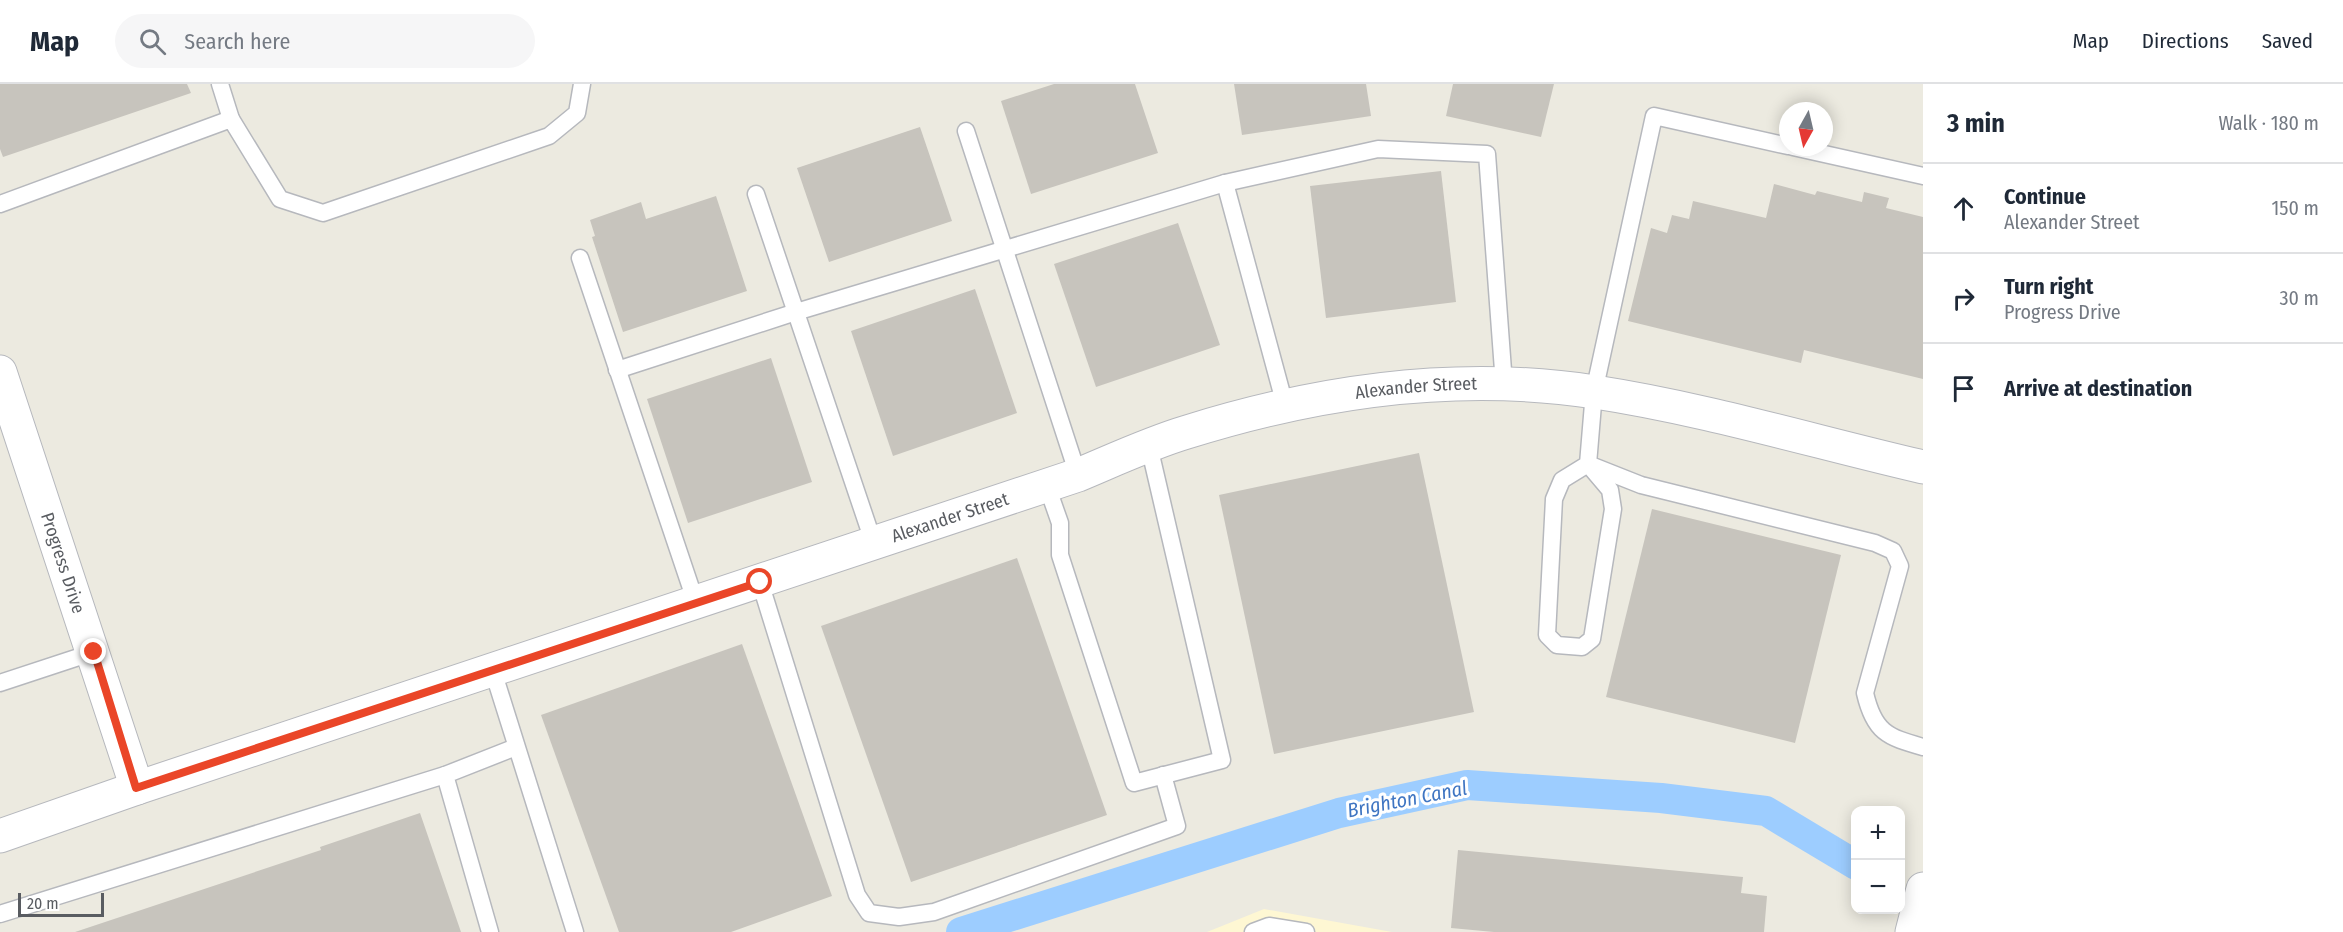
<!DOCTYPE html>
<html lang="en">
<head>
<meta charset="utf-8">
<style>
  :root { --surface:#fff; --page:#f6f6f7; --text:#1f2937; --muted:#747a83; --line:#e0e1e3 }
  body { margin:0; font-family:"Fira Sans Condensed",sans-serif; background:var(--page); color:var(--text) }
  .controls { position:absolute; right:18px; bottom:18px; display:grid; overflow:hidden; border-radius:12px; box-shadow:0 3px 15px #0003 }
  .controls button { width:54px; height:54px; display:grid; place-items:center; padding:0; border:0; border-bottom:2px solid var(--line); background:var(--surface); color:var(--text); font:30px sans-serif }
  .compass { position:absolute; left:1779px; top:18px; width:54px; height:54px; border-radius:50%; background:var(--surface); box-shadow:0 3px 15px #0003; rotate:188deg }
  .scale { position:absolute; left:18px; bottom:15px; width:86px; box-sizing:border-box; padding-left:6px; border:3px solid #595c61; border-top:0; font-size:16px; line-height:21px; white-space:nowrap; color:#595c61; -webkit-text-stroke:4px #fff; paint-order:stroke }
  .stop { position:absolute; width:18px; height:18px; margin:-14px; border:4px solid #ea4628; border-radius:50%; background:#fff }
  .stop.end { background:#ea4628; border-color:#fff; box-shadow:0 2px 6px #0008 }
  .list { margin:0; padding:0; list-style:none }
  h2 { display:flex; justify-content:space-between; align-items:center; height:78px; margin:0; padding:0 24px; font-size:26px }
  h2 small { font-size:20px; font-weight:400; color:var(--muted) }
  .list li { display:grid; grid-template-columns:39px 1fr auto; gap:18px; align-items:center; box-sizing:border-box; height:90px; padding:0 24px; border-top:2px solid var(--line) }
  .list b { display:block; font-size:22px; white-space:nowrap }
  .list p { margin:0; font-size:20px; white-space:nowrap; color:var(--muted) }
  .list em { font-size:20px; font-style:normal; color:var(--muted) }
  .icon { flex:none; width:33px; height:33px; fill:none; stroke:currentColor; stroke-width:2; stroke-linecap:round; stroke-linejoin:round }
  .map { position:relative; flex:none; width:1923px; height:848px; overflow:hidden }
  header { display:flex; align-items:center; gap:36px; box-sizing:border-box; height:84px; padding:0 30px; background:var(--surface); border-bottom:2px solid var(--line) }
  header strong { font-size:28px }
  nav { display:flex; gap:33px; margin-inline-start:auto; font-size:21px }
  .search { width:420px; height:54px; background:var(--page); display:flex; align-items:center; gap:15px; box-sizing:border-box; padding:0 21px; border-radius:33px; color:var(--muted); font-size:22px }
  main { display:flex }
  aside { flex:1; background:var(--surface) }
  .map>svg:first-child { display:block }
</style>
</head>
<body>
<header>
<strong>Map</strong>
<div class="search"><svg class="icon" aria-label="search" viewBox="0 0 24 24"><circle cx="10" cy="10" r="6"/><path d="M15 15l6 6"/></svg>Search here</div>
<nav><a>Map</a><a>Directions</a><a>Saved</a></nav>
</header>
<main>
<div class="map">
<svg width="1923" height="848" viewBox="0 0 1923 848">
  <rect width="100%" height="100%" fill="#eceae0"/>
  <polygon fill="#fef7d3" points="1264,825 1392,848 1207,848"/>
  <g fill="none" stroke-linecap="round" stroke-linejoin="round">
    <polyline stroke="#9dcdff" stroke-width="30" points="961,848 1339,729 1467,701 1661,714 1766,727 1856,781"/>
  </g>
  <g fill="#c7c4bd">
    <polygon points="0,0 187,0 191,9 3,73 0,65"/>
    <polygon points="1054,0 1135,0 1158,69 1031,110 1001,17"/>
    <polygon points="1234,0 1366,0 1371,32 1242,51"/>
    <polygon points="1453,0 1554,0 1541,53 1446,32"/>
    <polygon points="920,43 952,137 829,178 797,84"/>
    <polygon points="1441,87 1456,218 1326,234 1310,102"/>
    <polygon points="1774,100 1815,111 1817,107 1862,118 1864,108 1889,114 1886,124 1923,133 1923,295 1804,266 1801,279 1628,237 1651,144 1667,149 1672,131 1689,135 1693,117 1766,134"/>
    <polygon points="716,112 747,207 623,248 592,153 595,152 590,136 641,118 646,135"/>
    <polygon points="1178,139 1220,261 1096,303 1054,180"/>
    <polygon points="975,205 1017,329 893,372 851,247"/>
    <polygon points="771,274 812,398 688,439 647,315"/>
    <polygon points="1419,369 1474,628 1274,670 1219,411"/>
    <polygon points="1652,425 1841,471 1795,659 1606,613"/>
    <polygon points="1017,474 1107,731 911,798 821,542"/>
    <polygon points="742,560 832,812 731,848 619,848 541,631"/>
    <polygon points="420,729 461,848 75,848 321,766 320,763"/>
    <polygon points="1458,766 1743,793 1741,809 1767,812 1764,848 1494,848 1451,844"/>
  </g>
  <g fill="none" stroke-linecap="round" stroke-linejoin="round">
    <g stroke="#b6b8bd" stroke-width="19">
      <g id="lane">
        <polyline points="220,0 231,35"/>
        <polyline points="966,47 1078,391"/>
        <path d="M1788,62L1654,32L1594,308L1588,380L1610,406L1613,425L1592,555L1582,563L1557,561L1547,551L1554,415L1562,396L1588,380L1641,401L1875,459L1893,467L1900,482L1865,609C1874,648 1887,653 1923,663"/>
        <polyline points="1793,63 1923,92"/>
        <polyline points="756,110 874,460"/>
        <polyline points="0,120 231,35 280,115 323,129 549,52 577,29 582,0"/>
        <polyline points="580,174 696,519"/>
        <polyline points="617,286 796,228 1225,99"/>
        <polyline points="1285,321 1225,99 1378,65 1487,70 1504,300"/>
        <polyline points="1047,402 1060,439 1060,471 1134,699 1222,676 1149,362"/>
        <polyline points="760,498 857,811 869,829 899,833 934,828 1177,742 1163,691"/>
        <polyline points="493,587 575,848"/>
        <polyline points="0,599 94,568"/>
        <polyline points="0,830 445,691"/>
        <polyline points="490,848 445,691 516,663"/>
        <polyline points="1253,848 1269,842 1306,848"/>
      </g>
    </g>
    <g stroke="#b6b8bd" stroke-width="35">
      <g id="street">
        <path id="s1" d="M0,288L137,704"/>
        <path id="s2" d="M0,752L137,704L1078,391C1114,376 1150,359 1187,348C1318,307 1459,287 1595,308C1706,325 1815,358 1923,383"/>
        <polyline points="1912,848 1923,805"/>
      </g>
    </g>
    <use href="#lane" stroke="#fff" stroke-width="16"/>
    <use href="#street" stroke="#fff" stroke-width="33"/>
  </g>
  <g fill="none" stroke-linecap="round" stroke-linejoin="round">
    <polyline stroke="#ea4628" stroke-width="8" points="94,568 136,704 760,498"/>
  </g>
  <g text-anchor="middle" stroke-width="6" stroke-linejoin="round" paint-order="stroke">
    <g font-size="18" fill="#595c61" stroke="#fff">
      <text dy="6" stroke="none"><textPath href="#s2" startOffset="1488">Alexander Street</textPath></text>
      <text dy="6" stroke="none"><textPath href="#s2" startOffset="1002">Alexander Street</textPath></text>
      <text dy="6" stroke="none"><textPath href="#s1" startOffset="201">Progress Drive</textPath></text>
    </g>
    <g font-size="20" font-style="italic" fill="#3f75c2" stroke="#fff">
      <text transform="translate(1407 715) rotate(-11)" y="7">Brighton Canal</text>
    </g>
  </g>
</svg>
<div class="controls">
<button>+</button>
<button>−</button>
</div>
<svg class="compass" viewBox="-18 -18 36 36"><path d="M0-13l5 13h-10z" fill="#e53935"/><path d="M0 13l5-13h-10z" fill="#747a83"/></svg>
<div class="scale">20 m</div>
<div class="stop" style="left:760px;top:498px"></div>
<div class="stop end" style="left:94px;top:568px"></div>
</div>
<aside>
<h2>3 min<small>Walk · 180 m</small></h2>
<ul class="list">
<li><svg class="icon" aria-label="ahead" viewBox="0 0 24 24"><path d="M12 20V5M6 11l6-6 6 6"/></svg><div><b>Continue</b><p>Alexander Street</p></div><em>150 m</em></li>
<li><svg class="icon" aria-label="right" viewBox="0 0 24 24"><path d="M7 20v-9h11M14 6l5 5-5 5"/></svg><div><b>Turn right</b><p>Progress Drive</p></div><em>30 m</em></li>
<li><svg class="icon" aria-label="arrive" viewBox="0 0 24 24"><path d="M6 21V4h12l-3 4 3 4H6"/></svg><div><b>Arrive at destination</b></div></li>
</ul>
</aside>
</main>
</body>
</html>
